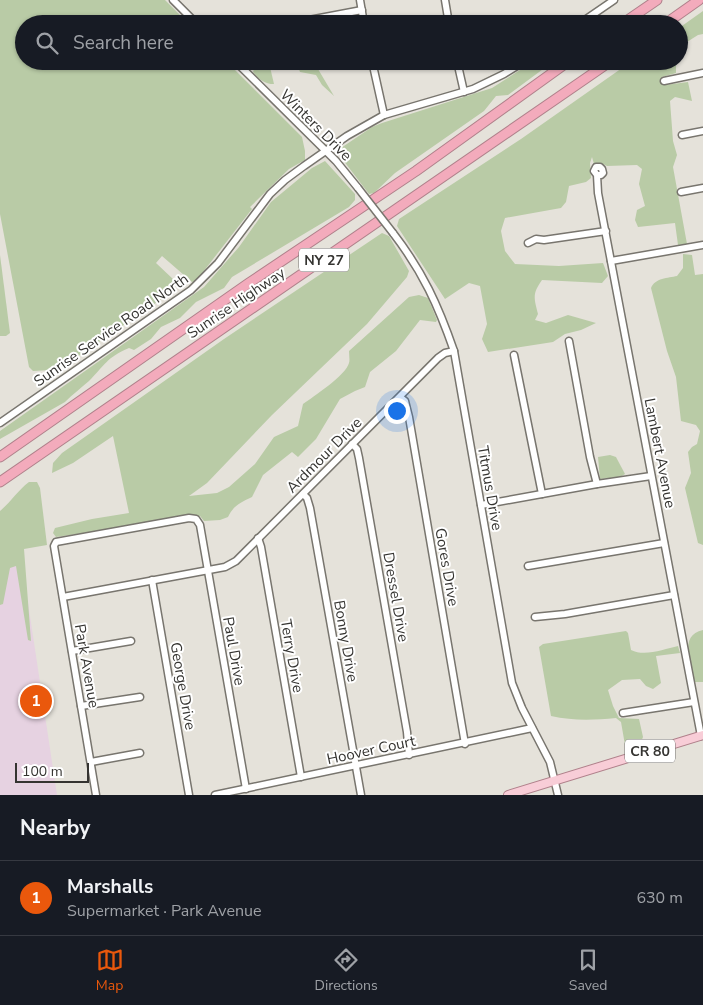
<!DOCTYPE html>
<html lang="en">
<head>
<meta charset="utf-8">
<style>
  :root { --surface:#171b24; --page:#20242c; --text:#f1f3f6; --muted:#9ea1a6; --line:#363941; --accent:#ea580c }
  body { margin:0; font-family:"Nunito Sans",sans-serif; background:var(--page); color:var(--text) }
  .scale { position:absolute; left:15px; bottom:12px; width:74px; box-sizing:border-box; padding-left:5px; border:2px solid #353431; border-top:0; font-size:14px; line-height:18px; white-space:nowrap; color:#353431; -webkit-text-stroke:4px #fff; paint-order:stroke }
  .you { position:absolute; left:396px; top:410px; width:18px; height:18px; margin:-12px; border:4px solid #fff; border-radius:50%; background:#1a73e8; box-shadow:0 0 0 8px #1a73e833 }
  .badge { display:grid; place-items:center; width:32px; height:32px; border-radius:50%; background:var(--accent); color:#fff; font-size:16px; font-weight:700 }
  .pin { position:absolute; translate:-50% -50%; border:2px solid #fff; box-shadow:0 1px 5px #0006 }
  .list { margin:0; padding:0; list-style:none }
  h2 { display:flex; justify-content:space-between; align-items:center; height:65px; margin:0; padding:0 20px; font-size:21px }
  h2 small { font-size:16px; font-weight:400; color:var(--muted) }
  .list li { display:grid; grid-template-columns:32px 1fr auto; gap:15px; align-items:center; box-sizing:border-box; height:75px; padding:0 20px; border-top:1px solid var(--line) }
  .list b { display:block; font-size:19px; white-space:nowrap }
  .list p { margin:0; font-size:16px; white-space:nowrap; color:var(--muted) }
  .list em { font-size:16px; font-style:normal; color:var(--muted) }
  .icon { flex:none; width:28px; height:28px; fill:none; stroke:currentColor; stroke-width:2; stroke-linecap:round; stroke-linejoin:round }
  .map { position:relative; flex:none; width:703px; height:795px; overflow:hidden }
  .search { position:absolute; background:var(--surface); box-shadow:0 1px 4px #0004; left:15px; right:15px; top:15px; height:55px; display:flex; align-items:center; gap:12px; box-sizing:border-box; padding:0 18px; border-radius:28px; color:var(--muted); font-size:19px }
  .sheet { height:140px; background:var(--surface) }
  nav { display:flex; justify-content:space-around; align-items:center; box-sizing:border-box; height:70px; border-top:1px solid var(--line); background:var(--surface); font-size:14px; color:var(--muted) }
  nav a { display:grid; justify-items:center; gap:2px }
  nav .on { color:var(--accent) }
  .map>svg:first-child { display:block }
</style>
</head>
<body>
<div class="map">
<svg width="703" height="795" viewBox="0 0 703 795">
  <rect width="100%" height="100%" fill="#e5e2da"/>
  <polygon fill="#e6d2e1" points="19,543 57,795 0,795 0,545"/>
  <g fill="#b9cba6">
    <polygon points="0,0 165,0 189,24 24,24 24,61 226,61 302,137 305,151 305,160 289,169 250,207 252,209 196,281 192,282 162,256 156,263 174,280 171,289 163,298 80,355 51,370 33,371 29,367 0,214"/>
    <polygon points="703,11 703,34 698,35 679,47 679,28"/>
    <polygon points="296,61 318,61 318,69 334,96 322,85 316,75 300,72"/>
    <polygon points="534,61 554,61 508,95 496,96 484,111 395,173 374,193 369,194 340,156 341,148 372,127 382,123 492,88"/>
    <path d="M632,61H676V73L662,77V83L665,85L688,82L692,101L675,97L670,101L673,141L677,155L673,167L687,244L678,245L675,223L638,227L635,220L637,210L645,206L639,184L642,169L637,165L607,166L603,164H594L592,157L590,163L591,178L586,182L569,186L566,202L561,208L505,218L501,231L505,251L515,264L559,266L603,263L608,276L602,283L542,280C532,294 534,298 538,314L535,320L546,323L568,315L596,323L581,330L565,334L553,342L488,352L482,339L487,324L480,286L469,283L445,299L397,226L399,219L521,139Z"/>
    <path d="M255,66L270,67L274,84C264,84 259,79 253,72Z"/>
    <path d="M325,161L355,194V200L349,207L232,277L224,288L196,302L180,318L161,327L151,339L134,350L129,348C106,358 106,364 89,381C81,388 73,394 65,402L0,439V431L204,287L239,247L271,202L312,168Z"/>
    <path d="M382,233L389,236L409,271L407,277L367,324L272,415L207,483L189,496L217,493L229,487L255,464L274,437L298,426L303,404C313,397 346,375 349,363C350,360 349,355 349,351L409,297L419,295L428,298L437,320L436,322L420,320L396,351L370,372L365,387L355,391L340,399L316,439L298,457L292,452L263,475L252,497C241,502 233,506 228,517L220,520L204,521L200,516L56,537L53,533L55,528L92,519L129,513L113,436L73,463L52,473L53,463L62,453L224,339Z"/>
    <path d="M683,254L692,255L695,275L703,274V545L698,543L685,488L691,473L688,452L692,447L697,444L700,431L696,425L681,421L676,377L667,351L651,288C655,278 668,278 677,276L683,268Z"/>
    <polygon points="0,255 10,333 6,336 0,336"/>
    <polygon points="610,455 616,457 625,474 620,477 600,479 598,457"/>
    <path d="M29,482H37L40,488L47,545L24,549L31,641L28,640L16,566L10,568L3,604L0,605V511C11,502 18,490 29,482Z"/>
    <path d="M703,630V682H695C691,665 678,635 703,630Z"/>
    <path d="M626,631L628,633L631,650C645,657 664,649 678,646L680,653L656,656L661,683L653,689L646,686L640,679L622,680L608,690L613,706L619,718L639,719L643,737L641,742L632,746L625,745L621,722L616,718C594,720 573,721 551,716L539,647L543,644Z"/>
  </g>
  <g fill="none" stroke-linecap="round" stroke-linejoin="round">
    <g stroke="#78756e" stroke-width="9">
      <g id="minor">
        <polyline points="173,0 197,24"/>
        <polyline points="360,0 364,24"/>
        <polyline points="445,0 449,24"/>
        <polyline points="288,24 362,10"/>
        <polyline points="579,24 614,0"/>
        <polyline points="235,61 336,161 358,188"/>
        <polyline points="372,61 384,115"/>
        <polyline points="457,61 464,92"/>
        <polyline points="664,81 703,73"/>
        <polyline points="682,135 703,131"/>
        <polyline points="597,175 601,175 603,173 602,169 600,167 596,167 594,171 597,175 598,193 701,736"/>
        <polyline points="681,192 703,188"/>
        <path d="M393,233C423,272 438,305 454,351L512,683L522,708L550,762L558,795"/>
        <polyline points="528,243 536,239 544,240 606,231"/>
        <polyline points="611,261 703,245"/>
        <polyline points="569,341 590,457 597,484"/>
        <polyline points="514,355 542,494"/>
        <polyline points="400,397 405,401 409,417 465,744"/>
        <polyline points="0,423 191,290 218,263 270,194 285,180 304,166 347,136 384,115 473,89 504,74 525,61"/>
        <polyline points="352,444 357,449 359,458 407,732 409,755"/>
        <polyline points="303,494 307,498 310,508 361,795"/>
        <polyline points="481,505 597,484 651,476"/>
        <polyline points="258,538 261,547 301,777"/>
        <polyline points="528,566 664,543"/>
        <polyline points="152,580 189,795"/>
        <polyline points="63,597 225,567 236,561 438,358 445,353 454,351"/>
        <polyline points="535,617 565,614 674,595"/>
        <polyline points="72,651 131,641"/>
        <polyline points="81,706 140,697"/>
        <polyline points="623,713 694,702"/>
        <polyline points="91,762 140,753"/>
        <polyline points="96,795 54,546 56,542 189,518 196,519 200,525 246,789"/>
        <polyline points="215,795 532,728"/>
      </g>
    </g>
    <g stroke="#b0818b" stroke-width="10">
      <polyline id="major" points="508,795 703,735"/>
    </g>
    <g stroke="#b0818b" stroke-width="11">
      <g id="highway">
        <polyline points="622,24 657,0"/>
        <polyline points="665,24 699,0"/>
        <polyline points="0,457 249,283 416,171 569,61"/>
        <polyline points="0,482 611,61"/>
      </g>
    </g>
    <use href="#minor" stroke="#fff" stroke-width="6"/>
    <use href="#major" stroke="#f8cdd7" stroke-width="8"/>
    <use href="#highway" stroke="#f3abbc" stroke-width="9"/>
    <g stroke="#78756e" stroke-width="9" stroke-linecap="butt">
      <polyline id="minor-bridge" points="358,188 393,233"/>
    </g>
    <use href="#minor-bridge" stroke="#fff" stroke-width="6"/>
  </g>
  <g text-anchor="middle" stroke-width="4" stroke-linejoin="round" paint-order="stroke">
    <g fill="#fff" stroke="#72716f" stroke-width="1">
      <rect x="299" y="248.5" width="50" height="23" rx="4"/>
      <rect x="625" y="739.5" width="50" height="23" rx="4"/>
    </g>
    <g font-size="14" font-weight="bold" fill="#353431">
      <text x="324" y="265">NY 27</text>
      <text x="650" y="756">CR 80</text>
    </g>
    <g font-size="15" fill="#353431" stroke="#fff">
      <text transform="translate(316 125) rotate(45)" y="5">Winters Drive</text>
      <text transform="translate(236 303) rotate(-34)" y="5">Sunrise Highway</text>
      <text transform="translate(111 330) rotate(-35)" y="5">Sunrise Service Road North</text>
      <text transform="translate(660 453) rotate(79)" y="5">Lambert Avenue</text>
      <text transform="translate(324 455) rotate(-45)" y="5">Ardmour Drive</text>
      <text transform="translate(490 488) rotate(80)" y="5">Titmus Drive</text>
      <text transform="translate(447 567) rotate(80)" y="5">Gores Drive</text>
      <text transform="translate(396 597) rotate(80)" y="5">Dressel Drive</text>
      <text transform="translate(346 641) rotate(80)" y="5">Bonny Drive</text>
      <text transform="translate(234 651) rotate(80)" y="5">Paul Drive</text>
      <text transform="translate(292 656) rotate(80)" y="5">Terry Drive</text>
      <text transform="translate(87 666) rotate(80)" y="5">Park Avenue</text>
      <text transform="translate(183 686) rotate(80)" y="5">George Drive</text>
      <text transform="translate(371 750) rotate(-12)" y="5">Hoover Court</text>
    </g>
  </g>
</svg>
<div class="scale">100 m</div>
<div class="you"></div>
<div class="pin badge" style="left:36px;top:701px">1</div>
<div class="search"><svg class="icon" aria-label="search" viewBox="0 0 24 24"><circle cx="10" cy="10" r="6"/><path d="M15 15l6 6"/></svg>Search here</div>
</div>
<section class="sheet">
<h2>Nearby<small></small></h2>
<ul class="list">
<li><span class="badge">1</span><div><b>Marshalls</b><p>Supermarket · Park Avenue</p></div><em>630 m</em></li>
</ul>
</section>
<nav>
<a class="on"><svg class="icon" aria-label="map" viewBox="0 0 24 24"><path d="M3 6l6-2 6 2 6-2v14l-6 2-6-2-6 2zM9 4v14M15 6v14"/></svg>Map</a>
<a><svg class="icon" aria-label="directions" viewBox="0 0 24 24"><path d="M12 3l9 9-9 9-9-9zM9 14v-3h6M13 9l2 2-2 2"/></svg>Directions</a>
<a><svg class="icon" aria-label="saved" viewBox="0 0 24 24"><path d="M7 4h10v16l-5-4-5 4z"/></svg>Saved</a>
</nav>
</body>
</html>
